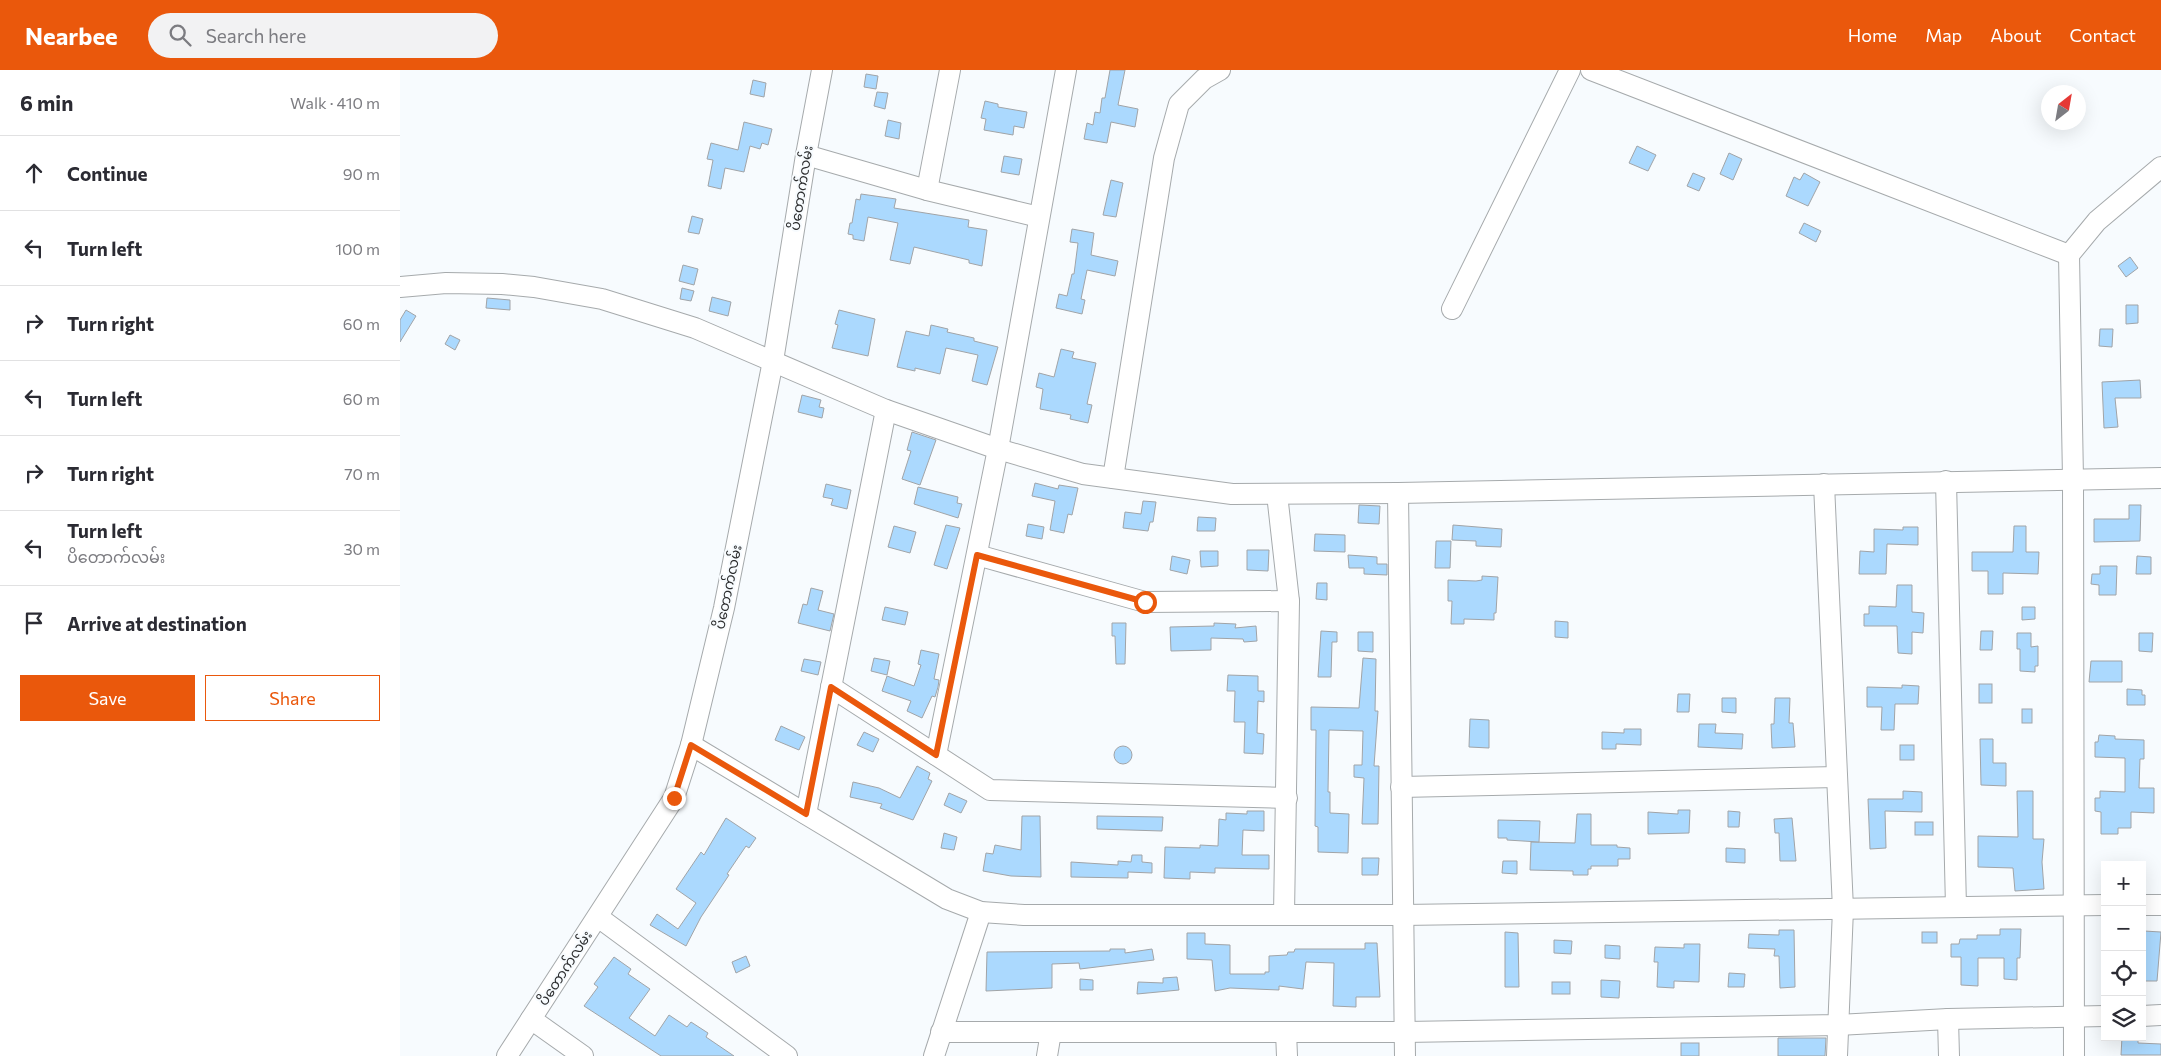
<!DOCTYPE html>
<html lang="en">
<head>
<meta charset="utf-8">
<style>
  :root { --surface:#fff; --page:#f2f2f3; --text:#2b2b33; --muted:#7c7c81; --line:#e1e1e2; --accent:#ea580c }
  body { margin:0; font-family:Commissioner,"Noto Sans Myanmar",sans-serif; background:var(--page); color:var(--text) }
  .controls { position:absolute; right:15px; bottom:15px; display:grid; overflow:hidden; border-radius:0px; box-shadow:0 5px 20px #0002 }
  .controls button { width:45px; height:45px; display:grid; place-items:center; padding:0; border:0; border-bottom:1px solid var(--line); background:var(--surface); color:var(--text); font:25px sans-serif }
  .compass { position:absolute; left:1641px; top:15px; width:45px; height:45px; border-radius:50%; background:var(--surface); box-shadow:0 5px 20px #0002; rotate:31deg }
  .stop { position:absolute; width:15px; height:15px; margin:-11px; border:4px solid #ea580c; border-radius:50%; background:#fff }
  .stop.end { background:#ea580c; border-color:#fff; box-shadow:0 1px 5px #0008 }
  .list { margin:0; padding:0; list-style:none }
  h2 { display:flex; justify-content:space-between; align-items:center; height:65px; margin:0; padding:0 20px; font-size:21px }
  h2 small { font-size:16px; font-weight:400; color:var(--muted) }
  .list li { display:grid; grid-template-columns:32px 1fr auto; gap:15px; align-items:center; box-sizing:border-box; height:75px; padding:0 20px; border-top:1px solid var(--line) }
  .list b { display:block; font-size:19px; white-space:nowrap }
  .list p { margin:0; font-size:16px; white-space:nowrap; color:var(--muted) }
  .list em { font-size:16px; font-style:normal; color:var(--muted) }
  .actions { display:flex; gap:10px; padding:15px 20px }
  .actions a { flex:1; padding:11px 0; border:1px solid var(--accent); border-radius:0px; text-align:center; font-size:18px; color:var(--accent) }
  .actions .main { background:var(--accent); color:#fff }
  .icon { flex:none; width:28px; height:28px; fill:none; stroke:currentColor; stroke-width:2; stroke-linecap:round; stroke-linejoin:round }
  .map { position:relative; flex:none; width:1761px; height:986px; overflow:hidden }
  header { display:flex; align-items:center; gap:30px; box-sizing:border-box; height:70px; padding:0 25px; background:var(--accent); color:#fff }
  header strong { font-size:24px }
  nav { display:flex; gap:28px; margin-inline-start:auto; font-size:18px }
  .search { width:350px; height:45px; background:var(--page); display:flex; align-items:center; gap:12px; box-sizing:border-box; padding:0 18px; border-radius:28px; color:var(--muted); font-size:19px }
  main { display:flex }
  aside { flex:1; background:var(--surface) }
  .map>svg:first-child { display:block }
</style>
</head>
<body>
<header>
<strong>Nearbee</strong>
<div class="search"><svg class="icon" aria-label="search" viewBox="0 0 24 24"><circle cx="10" cy="10" r="6"/><path d="M15 15l6 6"/></svg>Search here</div>
<nav><a>Home</a><a>Map</a><a>About</a><a>Contact</a></nav>
</header>
<main>
<aside>
<h2>6 min<small>Walk · 410 m</small></h2>
<ul class="list">
<li><svg class="icon" aria-label="ahead" viewBox="0 0 24 24"><path d="M12 20V5M6 11l6-6 6 6"/></svg><div><b>Continue</b></div><em>90 m</em></li>
<li><svg class="icon" aria-label="left" viewBox="0 0 24 24"><path d="M17 20v-9H6M10 6l-5 5 5 5"/></svg><div><b>Turn left</b></div><em>100 m</em></li>
<li><svg class="icon" aria-label="right" viewBox="0 0 24 24"><path d="M7 20v-9h11M14 6l5 5-5 5"/></svg><div><b>Turn right</b></div><em>60 m</em></li>
<li><svg class="icon" aria-label="left" viewBox="0 0 24 24"><path d="M17 20v-9H6M10 6l-5 5 5 5"/></svg><div><b>Turn left</b></div><em>60 m</em></li>
<li><svg class="icon" aria-label="right" viewBox="0 0 24 24"><path d="M7 20v-9h11M14 6l5 5-5 5"/></svg><div><b>Turn right</b></div><em>70 m</em></li>
<li><svg class="icon" aria-label="left" viewBox="0 0 24 24"><path d="M17 20v-9H6M10 6l-5 5 5 5"/></svg><div><b>Turn left</b><p>ပိတောက်လမ်း</p></div><em>30 m</em></li>
<li><svg class="icon" aria-label="arrive" viewBox="0 0 24 24"><path d="M6 21V4h12l-3 4 3 4H6"/></svg><div><b>Arrive at destination</b></div></li>
</ul>
<div class="actions"><a class="main">Save</a><a>Share</a></div>
</aside>
<div class="map">
<svg width="1761" height="986" viewBox="0 0 1761 986">
  <rect width="100%" height="100%" fill="#f7fbfe"/>
  <g fill="#abd9fe" stroke="#a1a4a7">
    <polygon points="710,0 725,0 718,35 738,39 735,57 711,52 707,73 684,69 687,53 693,55 695,42 700,43 702,28 705,28"/>
    <polygon points="466,4 478,6 476,19 464,17"/>
    <polygon points="353,10 366,13 364,27 350,24"/>
    <polygon points="477,22 488,23 485,39 474,36"/>
    <polygon points="585,31 598,34 598,37 627,42 624,58 614,56 613,65 584,60 586,49 581,48"/>
    <polygon points="488,50 501,53 499,69 485,66"/>
    <polygon points="344,52 372,59 368,75 362,73 360,79 350,76 344,102 325,98 321,119 308,116 313,90 307,89 311,73 338,80"/>
    <polygon points="1237,76 1256,85 1248,101 1229,93"/>
    <polygon points="1329,83 1342,89 1333,110 1320,104"/>
    <polygon points="604,86 622,89 619,105 601,102"/>
    <polygon points="1293,103 1305,108 1299,121 1287,116"/>
    <polygon points="1404,103 1420,112 1408,136 1386,126 1394,107 1400,110"/>
    <polygon points="711,110 723,113 716,147 703,145"/>
    <polygon points="461,124 496,129 494,138 569,150 568,157 587,160 582,196 569,193 569,190 514,177 510,194 490,190 498,153 468,147 464,171 453,169 453,165 448,164 450,153 452,153 456,129 460,130"/>
    <polygon points="292,146 303,149 299,164 288,162"/>
    <polygon points="1404,153 1421,161 1416,172 1399,163"/>
    <polygon points="672,159 694,163 691,185 718,191 715,206 687,200 681,229 685,230 682,244 656,238 659,224 667,226 672,204 674,204 678,173 670,172"/>
    <polygon points="1730,187 1738,198 1726,207 1718,196"/>
    <polygon points="283,195 298,199 294,215 279,211"/>
    <polygon points="282,218 294,221 291,231 280,229"/>
    <polygon points="312,227 331,232 328,246 309,241"/>
    <polygon points="87,228 110,230 110,240 86,238"/>
    <polygon points="1726,235 1738,235 1738,253 1726,254"/>
    <polygon points="6,240 16,246 0,272 0,250"/>
    <polygon points="439,240 475,249 468,286 432,278 438,255 435,254"/>
    <polygon points="531,255 548,259 547,262 574,268 574,271 598,277 587,315 572,311 578,285 546,278 540,304 515,298 515,301 497,297 506,261 529,266"/>
    <polygon points="1700,259 1713,259 1712,277 1699,276"/>
    <polygon points="50,265 60,270 55,280 45,274"/>
    <polygon points="661,279 674,282 672,288 696,293 687,334 692,335 688,353 670,349 671,345 640,339 643,319 636,317 639,303 654,307"/>
    <polygon points="1740,310 1741,328 1715,328 1718,357 1704,358 1702,312"/>
    <polygon points="402,325 421,330 419,337 424,338 422,348 398,342"/>
    <polygon points="512,362 536,370 520,415 502,409 511,381 507,380"/>
    <polygon points="635,413 658,419 659,415 678,418 672,445 668,444 664,463 650,460 655,431 632,426"/>
    <polygon points="426,414 451,420 447,439 431,435 433,429 423,427"/>
    <polygon points="518,417 558,427 557,433 562,434 558,448 514,434"/>
    <polygon points="743,431 756,432 753,452 750,452 748,461 723,458 725,442 741,444"/>
    <polygon points="959,435 980,436 979,454 958,453"/>
    <polygon points="1729,435 1741,435 1740,471 1694,472 1694,449 1729,449"/>
    <polygon points="798,447 816,448 815,461 797,461"/>
    <polygon points="628,454 644,457 642,469 626,466"/>
    <polygon points="546,455 560,458 547,499 534,495"/>
    <polygon points="1053,455 1102,459 1101,477 1076,476 1076,471 1052,470"/>
    <polygon points="494,456 516,462 510,483 488,477"/>
    <polygon points="1614,456 1626,456 1626,482 1639,482 1638,504 1603,503 1603,524 1588,524 1588,501 1572,501 1572,482 1613,482"/>
    <polygon points="1503,457 1518,457 1518,475 1487,474 1486,504 1459,504 1460,481 1474,482 1474,459 1503,460"/>
    <polygon points="915,464 945,465 945,482 914,481"/>
    <polygon points="1036,471 1051,471 1050,498 1035,498"/>
    <polygon points="847,480 869,480 868,501 847,500"/>
    <polygon points="800,481 818,481 818,496 801,497"/>
    <polygon points="948,485 977,487 977,494 987,494 987,505 964,504 964,498 949,498"/>
    <polygon points="772,486 790,490 787,504 770,500"/>
    <polygon points="1737,486 1751,487 1751,504 1736,504"/>
    <polygon points="1700,496 1717,496 1716,525 1699,525 1699,515 1691,514 1692,504 1700,504"/>
    <polygon points="1082,506 1098,507 1096,543 1094,543 1094,550 1064,549 1064,554 1051,554 1052,531 1048,531 1048,510 1076,511 1082,510"/>
    <polygon points="917,513 927,513 927,530 916,529"/>
    <polygon points="1497,515 1512,515 1512,542 1524,543 1523,563 1512,562 1512,584 1498,583 1497,556 1464,556 1464,544 1469,544 1469,536 1496,537"/>
    <polygon points="411,518 423,521 418,540 434,544 430,561 398,553 403,534 407,535"/>
    <polygon points="485,537 508,542 505,555 482,550"/>
    <polygon points="1622,537 1635,537 1635,549 1622,550"/>
    <polygon points="1155,551 1168,552 1168,568 1155,567"/>
    <polygon points="712,553 726,553 725,594 716,594 715,566 712,566"/>
    <polygon points="814,553 836,554 835,558 856,556 857,571 844,572 843,569 811,568 811,580 771,581 770,557 814,556"/>
    <polygon points="921,561 937,562 937,572 932,572 931,607 918,607"/>
    <polygon points="1581,561 1593,561 1592,580 1580,580"/>
    <polygon points="958,562 973,562 973,582 958,581"/>
    <polygon points="1617,563 1631,563 1631,577 1638,576 1638,596 1635,596 1635,602 1620,601 1620,579 1617,579"/>
    <polygon points="1739,563 1753,563 1752,582 1739,581"/>
    <polygon points="521,580 539,584 534,609 539,610 538,617 535,627 532,626 522,648 507,641 511,631 482,621 487,606 514,616 521,595 518,594"/>
    <polygon points="474,588 490,591 487,605 471,601"/>
    <polygon points="963,588 976,589 975,641 978,641 974,696 979,696 978,754 962,754 964,708 954,707 954,695 962,695 963,661 929,660 928,722 930,722 930,743 949,744 948,783 918,782 918,757 915,756 916,660 911,660 911,637 959,638"/>
    <polygon points="404,589 421,592 418,605 401,601"/>
    <polygon points="1691,591 1722,591 1722,612 1689,612"/>
    <polygon points="828,605 858,606 858,621 864,621 864,632 858,631 857,663 864,664 863,684 844,683 845,652 834,652 835,621 827,621"/>
    <rect x="1579" y="614" width="13" height="19"/>
    <polygon points="1502,615 1519,616 1518,634 1495,634 1494,660 1481,660 1482,637 1467,637 1467,617 1502,618"/>
    <polygon points="1727,619 1742,620 1742,625 1745,625 1745,635 1727,635"/>
    <polygon points="1278,624 1290,624 1289,642 1277,642"/>
    <polygon points="1322,628 1336,628 1336,643 1322,642"/>
    <polygon points="1375,628 1390,628 1389,653 1393,653 1395,677 1372,678 1371,654 1374,654"/>
    <rect x="1622" y="639" width="10" height="14"/>
    <polygon points="1070,649 1089,650 1089,678 1069,677"/>
    <polygon points="1299,654 1316,654 1315,663 1343,664 1342,679 1298,677"/>
    <polygon points="381,656 405,667 399,680 375,670"/>
    <polygon points="1224,659 1241,659 1241,675 1216,674 1216,679 1202,679 1202,662 1224,663"/>
    <polygon points="464,662 479,669 473,682 457,675"/>
    <polygon points="1699,665 1715,666 1715,669 1744,670 1744,689 1740,689 1739,718 1754,718 1754,743 1731,742 1731,758 1718,758 1718,764 1701,764 1701,742 1695,741 1695,728 1700,728 1700,721 1725,722 1725,688 1695,687 1695,672 1698,672"/>
    <polygon points="1580,669 1593,669 1593,693 1606,693 1606,716 1581,715"/>
    <rect x="1500" y="675" width="14" height="15"/>
    <circle cx="723" cy="685" r="9"/>
    <polygon points="517,696 530,703 528,709 532,711 513,750 480,738 482,734 450,727 453,712 479,718 500,728"/>
    <polygon points="1503,721 1522,722 1522,742 1485,741 1486,778 1470,779 1468,729 1503,729"/>
    <polygon points="1617,721 1633,721 1633,769 1644,769 1642,792 1644,819 1615,821 1613,798 1578,797 1578,766 1618,767"/>
    <polygon points="549,723 567,731 561,743 544,735"/>
    <polygon points="1278,740 1290,740 1289,763 1248,764 1248,742 1278,744"/>
    <polygon points="847,741 864,741 864,761 843,760 842,785 869,785 869,799 815,798 815,803 790,802 790,809 764,808 765,777 800,778 800,775 818,776 819,749 826,750 826,743 847,744"/>
    <polygon points="1328,741 1340,742 1339,757 1328,757"/>
    <polygon points="1177,744 1191,744 1191,775 1217,775 1217,777 1230,778 1230,789 1218,789 1218,796 1191,796 1191,799 1188,799 1188,805 1173,805 1173,801 1130,800 1131,772 1175,773"/>
    <polygon points="622,746 640,746 641,807 611,806 583,801 586,783 593,784 595,775 621,780"/>
    <polygon points="697,746 763,747 762,761 697,759"/>
    <polygon points="326,748 356,768 349,778 346,776 327,804 329,805 301,847 286,876 250,855 257,844 278,859 296,833 276,819 301,782 304,785"/>
    <polygon points="1392,748 1396,791 1380,791 1379,763 1375,763 1374,749"/>
    <polygon points="1098,750 1140,751 1139,772 1107,770 1107,768 1098,768"/>
    <rect x="1515" y="752" width="18" height="13"/>
    <polygon points="544,763 557,767 554,780 541,778"/>
    <polygon points="1326,778 1345,779 1345,793 1326,792"/>
    <polygon points="732,785 742,785 742,792 752,793 752,803 728,802 728,808 671,807 671,792 718,795 718,791 731,792"/>
    <polygon points="962,788 979,788 978,805 962,805"/>
    <polygon points="1103,791 1117,791 1117,804 1102,803"/>
    <polygon points="1600,859 1621,859 1620,888 1617,888 1617,910 1604,909 1604,888 1578,888 1578,916 1561,915 1561,887 1551,887 1551,874 1559,874 1560,869 1577,869 1577,865 1600,865"/>
    <polygon points="1379,860 1394,860 1395,917 1380,918 1379,886 1374,886 1375,879 1348,878 1349,864 1379,865"/>
    <polygon points="1744,861 1761,862 1757,911 1743,911"/>
    <polygon points="1105,862 1118,863 1119,917 1105,917"/>
    <rect x="1522" y="862" width="15" height="11"/>
    <polygon points="787,863 805,863 805,874 830,875 830,904 865,904 865,902 869,902 869,886 887,885 888,882 894,882 895,879 965,879 965,873 977,873 980,927 956,927 956,937 933,936 934,893 906,892 903,919 879,916 879,920 830,918 815,921 812,890 787,889"/>
    <polygon points="1154,870 1172,871 1171,884 1154,883"/>
    <polygon points="1284,874 1300,874 1299,912 1274,911 1274,918 1257,917 1258,892 1254,892 1255,877 1284,878"/>
    <polygon points="1205,875 1220,876 1220,889 1205,888"/>
    <polygon points="710,879 725,879 725,883 752,879 754,890 680,899 679,893 652,894 652,918 586,921 587,882 710,881"/>
    <polygon points="346,886 350,896 336,903 332,892"/>
    <polygon points="214,887 231,899 228,904 250,919 229,948 255,966 269,945 287,957 291,952 308,963 306,967 334,986 261,986 184,936 198,917 194,914"/>
    <polygon points="1329,903 1345,904 1344,917 1328,917"/>
    <polygon points="777,907 779,920 737,924 738,912 763,913 763,908"/>
    <polygon points="680,909 693,910 693,920 680,920"/>
    <polygon points="1201,910 1220,911 1219,928 1201,927"/>
    <rect x="1152" y="912" width="18" height="12"/>
    <polygon points="1722,967 1738,967 1738,973 1761,974 1761,985 1721,985"/>
    <polygon points="1378,968 1426,968 1425,986 1378,986"/>
    <rect x="1281" y="973" width="18" height="13"/>
  </g>
  <g fill="none" stroke-linecap="round" stroke-linejoin="round">
    <g stroke="#a6aaac" stroke-width="22">
      <g id="minor">
        <polyline points="1191,0 1669,185"/>
        <polyline points="406,85 527,120 639,147"/>
        <polyline points="527,120 550,0"/>
        <polyline points="0,217 46,213 102,214 134,217 202,229 295,258 486,340 598,379 683,404 832,424 998,423 1761,408"/>
        <polyline points="1052,239 1170,0"/>
        <polyline points="713,408 764,88 779,34 804,9 820,0"/>
        <polyline points="1546,411 1556,837"/>
        <polyline points="1424,414 1443,839 1437,986"/>
        <polyline points="998,423 1005,986"/>
        <polyline points="877,424 889,531 884,845"/>
        <polyline points="577,485 745,532 889,531"/>
        <polyline points="431,617 590,720 887,728"/>
        <polyline points="291,675 547,829 581,842 624,845 1002,845 1705,835"/>
        <polyline points="536,685 598,379 666,0"/>
        <polyline points="1001,717 1437,707"/>
        <polyline points="406,744 486,340"/>
        <polyline points="1742,835 1761,835"/>
        <polyline points="198,847 387,986"/>
        <polyline points="1742,946 1761,945"/>
        <polyline points="131,949 183,986"/>
        <polyline points="1548,949 1549,986"/>
        <polyline points="541,962 1005,962 1438,955 1548,949 1705,946"/>
        <polyline points="886,962 887,986"/>
        <polyline points="107,986 274,728 291,675 324,538 373,291 406,85 422,0"/>
        <polyline points="534,986 581,842"/>
        <polyline points="647,986 651,962"/>
        <polyline points="1674,986 1673,409 1669,185 1697,151 1761,97"/>
      </g>
    </g>
    <use href="#minor" stroke="#fff" stroke-width="20"/>
  </g>
  <g fill="none" stroke-linecap="round" stroke-linejoin="round">
    <polyline stroke="#ea580c" stroke-width="6" points="274,728 291,675 406,744 431,617 536,685 577,485 745,532"/>
  </g>
  <g text-anchor="middle" stroke-width="4" stroke-linejoin="round" paint-order="stroke">
    <g font-size="14" fill="#2d2e2f" stroke="#f7fbfe">
      <text transform="translate(401 118) rotate(-81)" y="5">ပိတောက်လမ်း</text>
      <text transform="translate(328 517) rotate(-78)" y="5">ပိတောက်လမ်း</text>
      <text transform="translate(165 898) rotate(-57)" y="5">ပိတောက်လမ်း</text>
    </g>
  </g>
</svg>
<div class="controls">
<button>+</button>
<button>−</button>
<button><svg class="icon" aria-label="locate" viewBox="0 0 24 24"><circle cx="12" cy="12" r="6"/><path d="M12 2v4M12 18v4M2 12h4M18 12h4"/></svg></button>
<button><svg class="icon" aria-label="layers" viewBox="0 0 24 24"><path d="M12 4l9 5-9 5-9-5zM3 14l9 5 9-5"/></svg></button>
</div>
<svg class="compass" viewBox="-18 -18 36 36"><path d="M0-13l5 13h-10z" fill="#e53935"/><path d="M0 13l5-13h-10z" fill="#7c7c81"/></svg>
<div class="stop" style="left:745px;top:532px"></div>
<div class="stop end" style="left:274px;top:728px"></div>
</div>
</main>
</body>
</html>
